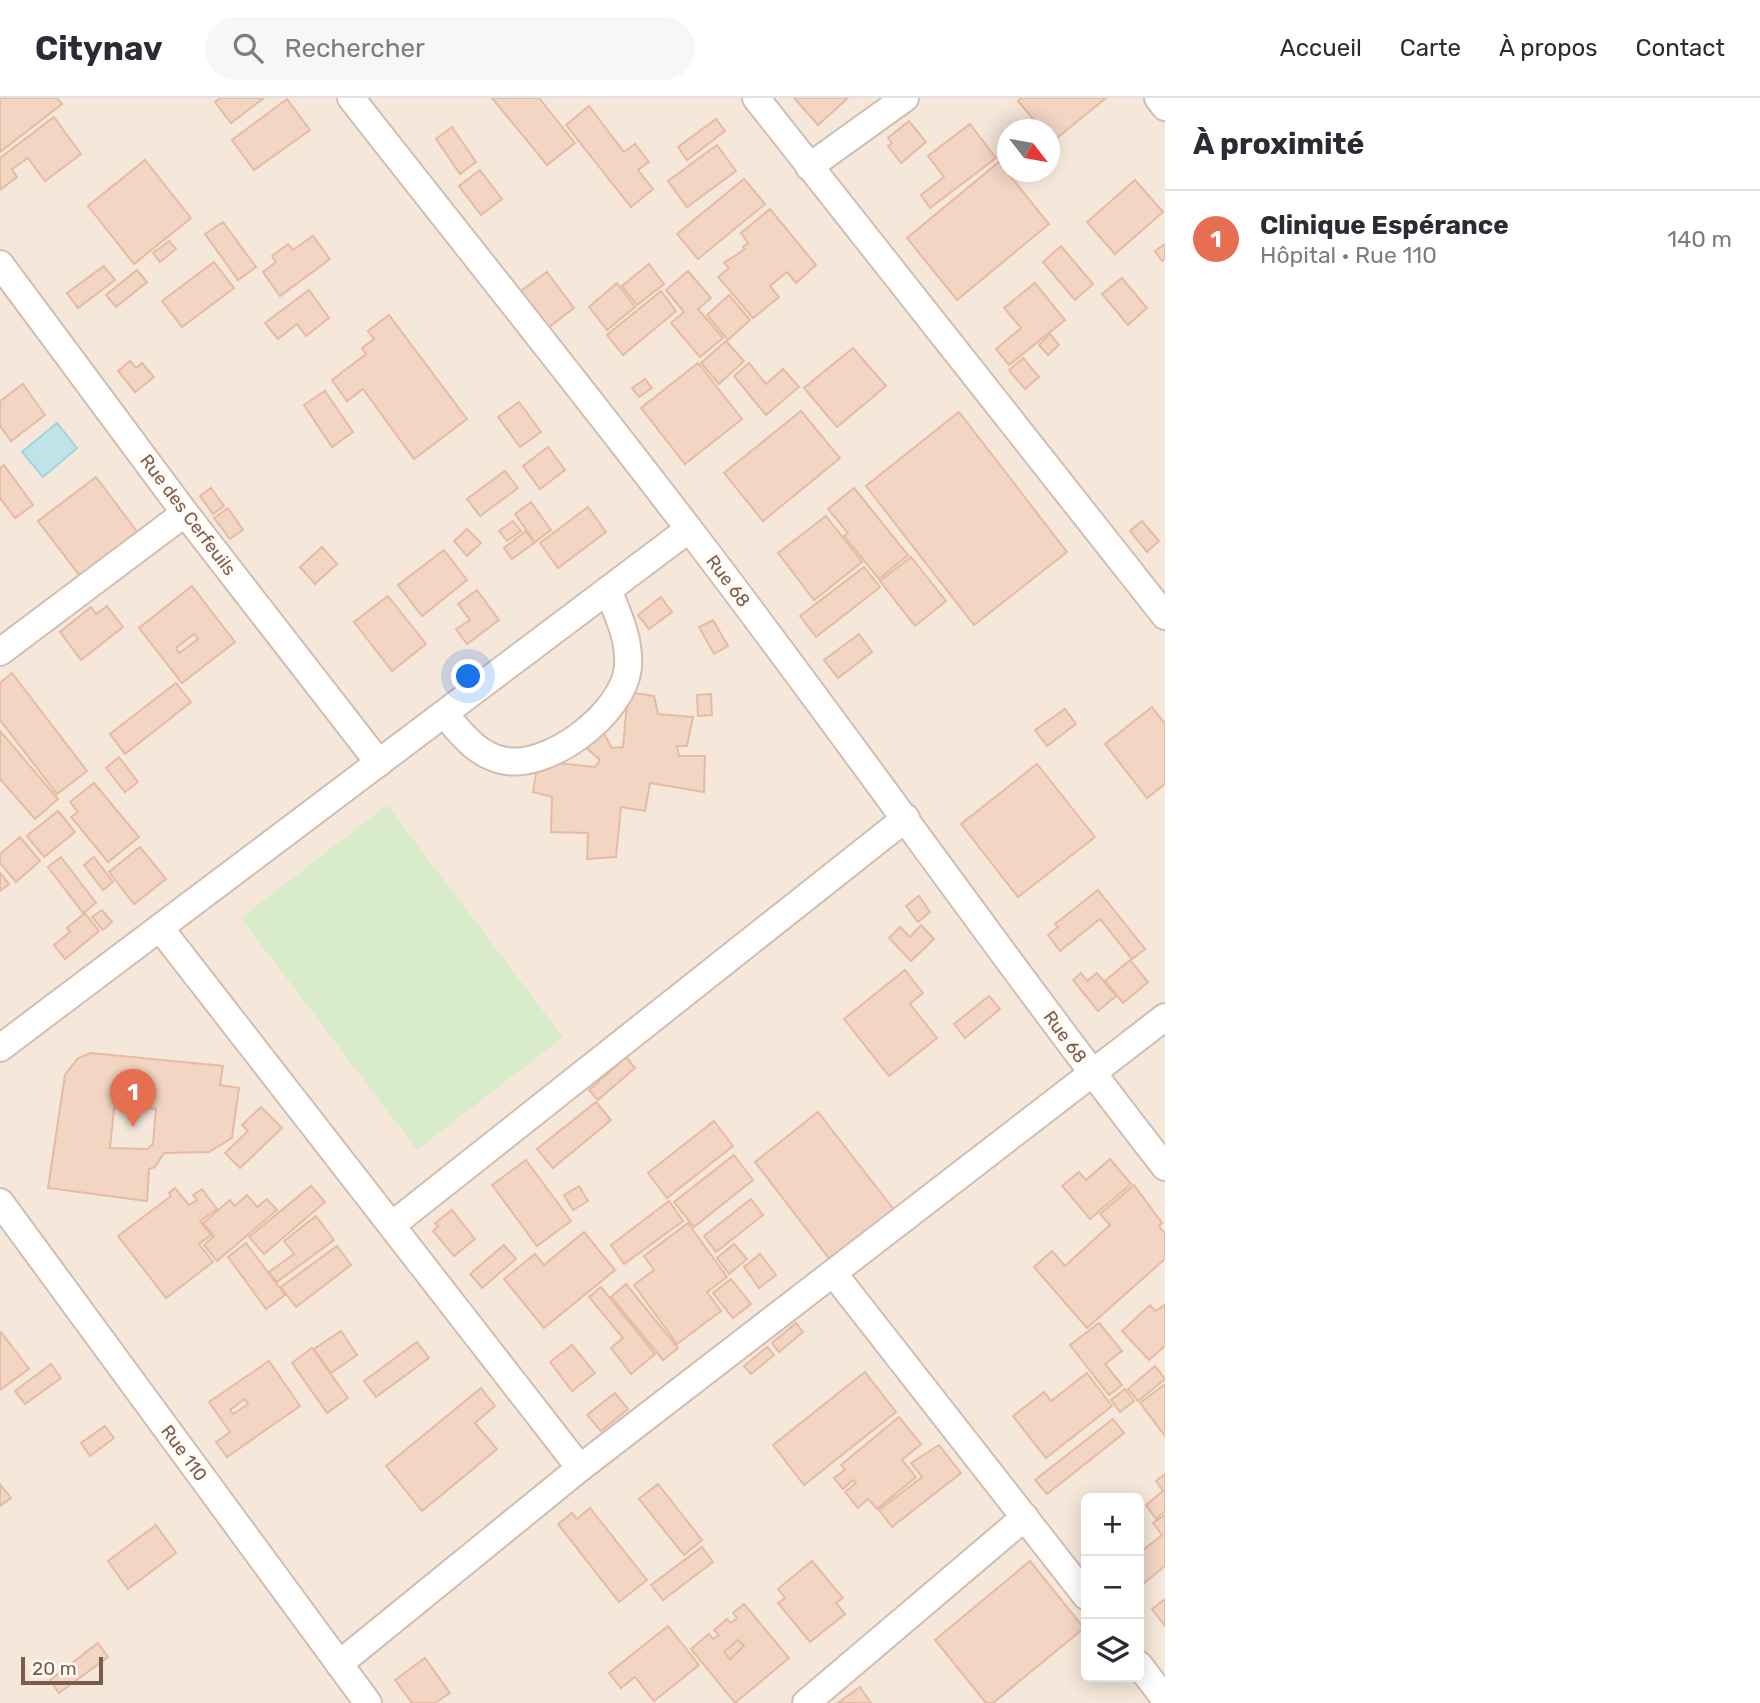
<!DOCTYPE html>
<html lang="fr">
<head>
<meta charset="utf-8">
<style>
  :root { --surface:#fff; --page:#f7f7f7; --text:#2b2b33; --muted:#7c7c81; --line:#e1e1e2; --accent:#e76f51 }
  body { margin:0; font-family:Rubik,sans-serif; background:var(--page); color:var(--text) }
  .controls { position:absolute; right:21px; bottom:21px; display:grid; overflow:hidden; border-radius:10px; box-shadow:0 4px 18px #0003 }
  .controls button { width:63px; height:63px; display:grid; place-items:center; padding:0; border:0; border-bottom:2px solid var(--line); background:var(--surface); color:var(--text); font:35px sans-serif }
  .compass { position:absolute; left:997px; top:21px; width:63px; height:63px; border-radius:50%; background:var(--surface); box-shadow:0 4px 18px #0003; rotate:121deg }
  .scale { position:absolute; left:21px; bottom:18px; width:82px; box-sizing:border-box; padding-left:7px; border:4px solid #7a5c4d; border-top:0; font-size:19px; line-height:24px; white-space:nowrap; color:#7a5c4d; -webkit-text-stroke:5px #fffaf3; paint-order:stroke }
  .you { position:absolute; left:469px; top:579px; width:24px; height:24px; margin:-18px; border:5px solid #fff; border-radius:50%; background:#1a73e8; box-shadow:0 0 0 10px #1a73e833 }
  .badge { display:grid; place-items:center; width:46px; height:46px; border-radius:50%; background:var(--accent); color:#fff; font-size:23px; font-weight:700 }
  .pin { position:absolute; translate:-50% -58px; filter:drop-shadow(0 2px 4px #0008) }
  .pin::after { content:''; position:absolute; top:37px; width:24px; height:21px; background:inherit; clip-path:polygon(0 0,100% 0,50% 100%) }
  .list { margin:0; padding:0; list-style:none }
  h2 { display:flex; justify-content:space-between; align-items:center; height:91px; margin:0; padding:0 28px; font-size:30px }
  h2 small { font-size:23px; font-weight:400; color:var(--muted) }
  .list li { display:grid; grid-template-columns:46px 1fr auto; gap:21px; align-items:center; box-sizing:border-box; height:98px; padding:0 28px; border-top:2px solid var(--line) }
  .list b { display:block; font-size:26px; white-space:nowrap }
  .list p { margin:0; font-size:23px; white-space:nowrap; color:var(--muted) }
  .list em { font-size:23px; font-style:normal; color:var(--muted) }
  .icon { flex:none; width:38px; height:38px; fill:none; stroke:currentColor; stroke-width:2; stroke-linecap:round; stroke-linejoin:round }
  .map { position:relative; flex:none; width:1165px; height:1605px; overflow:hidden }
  header { display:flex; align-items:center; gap:42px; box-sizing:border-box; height:98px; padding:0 35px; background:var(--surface); border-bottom:2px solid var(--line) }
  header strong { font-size:33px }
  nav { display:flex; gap:38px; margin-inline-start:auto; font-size:24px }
  .search { width:490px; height:63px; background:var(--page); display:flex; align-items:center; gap:18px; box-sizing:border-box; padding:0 24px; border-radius:38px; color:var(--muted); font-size:26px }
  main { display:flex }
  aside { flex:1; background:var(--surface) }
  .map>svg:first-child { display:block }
</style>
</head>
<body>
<header>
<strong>Citynav</strong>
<div class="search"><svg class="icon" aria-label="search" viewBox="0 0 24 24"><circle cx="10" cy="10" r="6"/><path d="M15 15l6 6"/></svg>Rechercher</div>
<nav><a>Accueil</a><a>Carte</a><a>À propos</a><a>Contact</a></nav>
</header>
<main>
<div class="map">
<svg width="1165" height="1605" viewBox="0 0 1165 1605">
  <rect width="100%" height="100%" fill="#fdf6ec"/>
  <path fill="#f5e8da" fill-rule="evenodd" d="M0,0H1165V1605H0ZM1007,32H1050V74H1007ZM1086,1400H1139V1579H1086Z"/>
  <polygon fill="#d8ecc9" points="387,707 563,939 417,1052 241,820"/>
  <polygon fill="#bfe3e8" stroke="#a5d3da" stroke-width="2" points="57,325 77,350 43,379 22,354"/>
  <g fill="#f3d5c3" stroke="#e6bba3" stroke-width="2" fill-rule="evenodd">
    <polygon points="0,0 57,0 62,6 0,54"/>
    <polygon points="220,0 264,0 231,25 215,4"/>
    <polygon points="492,0 539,0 575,45 547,67"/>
    <polygon points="794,0 848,0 818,27"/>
    <polygon points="1021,0 1106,0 1052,44 1050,32 1042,32 1018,3"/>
    <polygon points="287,1 310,32 254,72 232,42"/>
    <polygon points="589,8 624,54 635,46 649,64 638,72 653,91 631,109 566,27"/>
    <polygon points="54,19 81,56 45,83 28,60 12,71 17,79 0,92 0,60"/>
    <polygon points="716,21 725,33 687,62 678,49"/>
    <polygon points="909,23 926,44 901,65 888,48 892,45 888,40"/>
    <polygon points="970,26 996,60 930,110 921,97 944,79 928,58"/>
    <polygon points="452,29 476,64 460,76 436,41"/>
    <polygon points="717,47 736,73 687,109 668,83"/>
    <polygon points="145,62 191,120 134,166 88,108"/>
    <polygon points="999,64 1049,126 957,202 907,140"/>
    <polygon points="480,72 502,101 481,117 459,88"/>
    <polygon points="744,81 765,106 698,161 677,136"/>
    <polygon points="1135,82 1163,114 1115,156 1087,124"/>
    <polygon points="770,111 816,167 796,185 787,174 770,188 779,199 753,220 718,179 729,170 724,165 745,151 743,149 748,145 741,135"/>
    <polygon points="223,124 256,169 238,182 205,136"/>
    <polygon points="313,138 330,161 280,198 263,174 276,164 272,158 288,146 293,152"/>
    <polygon points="169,143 176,151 160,164 153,155"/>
    <polygon points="1165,146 1165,161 1162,163 1155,153"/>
    <polygon points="1061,148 1093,186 1075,202 1043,164"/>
    <polygon points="214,164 234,190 182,229 162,203"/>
    <polygon points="649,166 664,186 637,207 622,188"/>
    <polygon points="104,168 115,182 78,210 67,195"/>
    <polygon points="137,172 147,184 116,209 106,197"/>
    <polygon points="688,173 711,200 698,211 723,240 700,259 671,225 684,214 666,192"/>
    <polygon points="547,174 574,210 545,232 518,195"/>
    <polygon points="1122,180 1147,210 1128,227 1102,196"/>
    <polygon points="617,185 635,209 607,232 589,209"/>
    <polygon points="1035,185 1065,222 1009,267 996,251 1021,230 1004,210"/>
    <polygon points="309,192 329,220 306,238 297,226 278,241 265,225"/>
    <polygon points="661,193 676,213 623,257 607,237"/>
    <polygon points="729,197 750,222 728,242 707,217"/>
    <polygon points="389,217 467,321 414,361 363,291 347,303 332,282 366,256 362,250 374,241 368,233"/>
    <polygon points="1050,236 1059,247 1048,257 1039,247"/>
    <polygon points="726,243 744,263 719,286 701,265"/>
    <polygon points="853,250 886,288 837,329 804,290"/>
    <polygon points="1023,260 1039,279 1025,291 1009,272"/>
    <polygon points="130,263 136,270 142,265 154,279 135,294 118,273"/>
    <polygon points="698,265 742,321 685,366 641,310"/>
    <polygon points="749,265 766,286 783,271 799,289 766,317 734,278"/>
    <polygon points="645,281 652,290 639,299 632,290"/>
    <polygon points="23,286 45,317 11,343 0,328 0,303"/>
    <polygon points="325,293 353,334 332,349 304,307"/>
    <polygon points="519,304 541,334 520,349 498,319"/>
    <polygon points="801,313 840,360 763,423 724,375"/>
    <polygon points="959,314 1067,454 974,527 866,388"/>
    <polygon points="548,349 565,372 540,391 523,368"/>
    <polygon points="4,367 33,407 15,420 0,400 0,370"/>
    <polygon points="505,373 518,390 480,418 467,401"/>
    <polygon points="96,379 138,435 80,478 38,423"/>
    <polygon points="211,390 224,408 213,416 200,398"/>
    <polygon points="854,390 908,457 879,481 844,438 848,435 828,411"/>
    <polygon points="531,404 551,432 535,444 515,416"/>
    <polygon points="588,409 606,434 558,470 540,445"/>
    <polygon points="228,410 243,432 230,441 214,420"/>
    <polygon points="826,418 862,464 814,502 778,455"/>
    <polygon points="513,423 521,433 507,443 499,433"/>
    <polygon points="1142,423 1159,443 1147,454 1130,433"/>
    <polygon points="467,431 481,445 467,458 454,443"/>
    <polygon points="526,433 534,445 512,461 504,450"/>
    <polygon points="322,449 337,466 315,486 300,469"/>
    <polygon points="444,452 467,482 422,518 398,487"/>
    <polygon points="911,459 946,503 915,528 880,483"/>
    <polygon points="864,469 880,489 816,539 800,518"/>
    <path d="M192,488L235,544L182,585L139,530ZM194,536L198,541L179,555L176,550Z"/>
    <polygon points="477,492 499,522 467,546 456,531 470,522 458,506"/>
    <polygon points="388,498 426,546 392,573 354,524"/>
    <polygon points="661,499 672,514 649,531 638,517"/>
    <polygon points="107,508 123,529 81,562 60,534 91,509 96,516"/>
    <polygon points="713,522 728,548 714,556 699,529"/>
    <polygon points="859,536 872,554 838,580 824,562"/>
    <polygon points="12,575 87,673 57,696 0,622 0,585"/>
    <polygon points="176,585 191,604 125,656 110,636"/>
    <polygon points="628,594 654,598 658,616 693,619 687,648 677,648 679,658 705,658 704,694 650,685 645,713 621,709 616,759 587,761 588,735 551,734 552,699 533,694 538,663 595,669 600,662 583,647 602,632 612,650 623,649"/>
    <polygon points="711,596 712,617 698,618 697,597"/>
    <polygon points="1152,609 1165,626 1165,686 1147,700 1105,646"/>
    <polygon points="1065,611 1076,626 1047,648 1035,632"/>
    <polygon points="0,633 58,701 35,721 0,681"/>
    <polygon points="119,659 138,684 125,694 106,670"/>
    <polygon points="1037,666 1095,739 1018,799 961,726"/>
    <polygon points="94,685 139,739 108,764 71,719 78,714 70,704"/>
    <polygon points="58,713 75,734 44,759 27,738"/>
    <polygon points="20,739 40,763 16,784 0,765 0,756"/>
    <polygon points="140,749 166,781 134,806 109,774"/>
    <polygon points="61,759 96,805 83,815 48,769"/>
    <polygon points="94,759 113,784 103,792 84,767"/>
    <polygon points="0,775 9,786 0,793"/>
    <polygon points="1098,792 1145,851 1132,861 1100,821 1060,853 1048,837 1058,829 1055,826"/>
    <polygon points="919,798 930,814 918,824 906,808"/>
    <polygon points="102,812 112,824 103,832 92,819"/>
    <polygon points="85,815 99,833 65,861 54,847 70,834 67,830"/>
    <polygon points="921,827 934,841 911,863 889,840 900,829 910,839"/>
    <polygon points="1130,862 1148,884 1123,905 1105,883"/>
    <polygon points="905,872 923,895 910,906 937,940 889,978 844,921"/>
    <polygon points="1081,875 1087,883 1097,875 1116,898 1098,913 1073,882"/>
    <polygon points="989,898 1000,911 965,940 954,926"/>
    <path d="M91,955L223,968L220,987L239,990L232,1040L209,1054L164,1055L155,1069L149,1071L147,1103L48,1090L65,977L78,960ZM120,1007L156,1011L153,1046L147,1051L110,1050L114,1011Z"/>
    <polygon points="626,959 635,970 598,1002 589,992"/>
    <polygon points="596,1004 611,1022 553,1070 537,1051"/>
    <polygon points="261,1009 282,1030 240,1070 225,1055 248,1033 242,1027"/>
    <polygon points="818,1014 895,1113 831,1163 755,1064"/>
    <polygon points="714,1023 733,1048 667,1100 648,1075"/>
    <polygon points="734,1057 753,1082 694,1129 674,1104"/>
    <polygon points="1110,1061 1131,1086 1090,1121 1062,1088 1079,1074 1086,1082"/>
    <polygon points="526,1062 571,1123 537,1148 492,1087"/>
    <polygon points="1134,1087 1162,1125 1159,1128 1165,1136 1165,1161 1087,1230 1034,1169 1052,1153 1065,1168 1110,1127 1100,1116"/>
    <polygon points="311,1088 325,1104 264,1156 249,1139"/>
    <polygon points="579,1088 588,1103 573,1112 564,1097"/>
    <polygon points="175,1090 189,1107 197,1102 193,1097 202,1091 217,1111 200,1123 211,1137 199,1146 213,1164 166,1200 118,1138 171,1098 169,1095"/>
    <polygon points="247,1097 257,1109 267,1101 277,1112 217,1163 204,1147 214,1138 203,1125 230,1102 235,1108"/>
    <polygon points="751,1101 763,1117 716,1154 704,1138"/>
    <polygon points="669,1103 683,1123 624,1166 611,1147"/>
    <polygon points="452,1112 475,1141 454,1158 433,1133 438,1128 435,1125"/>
    <polygon points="316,1118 334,1142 277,1184 269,1174 294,1156 284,1143"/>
    <polygon points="688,1125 727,1179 707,1194 721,1213 677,1246 634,1187 654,1172 644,1158"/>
    <polygon points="584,1134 615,1172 544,1230 504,1181 535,1156 544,1167"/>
    <polygon points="246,1145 285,1197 266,1211 228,1159"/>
    <polygon points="734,1146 747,1161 729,1176 717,1160"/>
    <polygon points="504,1147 516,1161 482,1190 470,1176"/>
    <polygon points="337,1148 351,1167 296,1209 281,1189"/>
    <polygon points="760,1156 776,1177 759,1190 744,1169"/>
    <polygon points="731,1181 751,1206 733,1220 713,1195"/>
    <polygon points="626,1186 678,1250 663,1262 611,1199"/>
    <polygon points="601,1189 655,1256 631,1276 611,1250 623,1240 589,1199"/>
    <polygon points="1150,1207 1155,1213 1165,1207 1165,1248 1149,1262 1122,1233"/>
    <polygon points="796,1225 803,1234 779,1254 772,1245"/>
    <polygon points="1099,1225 1122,1253 1105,1266 1122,1287 1109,1297 1070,1247"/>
    <polygon points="341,1233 357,1257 331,1275 314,1251"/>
    <polygon points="1,1234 29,1271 0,1292 0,1235"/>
    <polygon points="417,1244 429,1260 376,1299 364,1283"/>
    <polygon points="572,1247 595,1275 572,1293 550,1264"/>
    <polygon points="767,1249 774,1257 751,1276 744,1268"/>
    <polygon points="312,1250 348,1300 327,1315 292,1265"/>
    <path d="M269,1263L300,1308L227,1359L216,1344L230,1334L209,1304ZM245,1301L248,1306L233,1316L230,1312Z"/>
    <polygon points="51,1266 61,1280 25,1306 15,1293"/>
    <polygon points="1155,1268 1165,1281 1138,1303 1128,1291"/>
    <polygon points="865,1274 896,1314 804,1387 773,1347"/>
    <polygon points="1087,1275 1112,1308 1046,1360 1013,1318 1044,1294 1051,1303"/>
    <polygon points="1165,1286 1165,1338 1140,1305"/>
    <polygon points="481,1290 495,1308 475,1325 497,1351 422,1413 386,1368"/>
    <polygon points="1125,1291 1134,1303 1120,1314 1111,1302"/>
    <polygon points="615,1295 628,1311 601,1333 587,1317"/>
    <polygon points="899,1319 921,1346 902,1362 916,1379 877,1411 868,1401 858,1410 845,1394 856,1385 853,1382 843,1391 834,1380 845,1372 841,1367"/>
    <polygon points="1113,1321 1124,1335 1047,1396 1035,1382"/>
    <polygon points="105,1328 114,1340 90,1358 81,1345"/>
    <polygon points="939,1347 961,1375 892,1429 879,1412 922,1379 911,1365"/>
    <polygon points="1165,1376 1165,1413 1156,1421 1146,1407 1163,1393 1156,1383"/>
    <polygon points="0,1386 11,1400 0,1408"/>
    <polygon points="658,1386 702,1442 684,1457 639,1401"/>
    <polygon points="590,1410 647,1482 619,1504 558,1426 572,1415 577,1421"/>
    <polygon points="1165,1417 1165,1468 1144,1485 1139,1478 1139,1455 1162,1437 1153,1425"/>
    <polygon points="156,1427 176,1455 128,1491 108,1463"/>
    <polygon points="702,1449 713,1464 663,1502 651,1487"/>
    <polygon points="812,1463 843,1500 836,1505 845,1516 810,1544 778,1505 785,1500 778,1491"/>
    <polygon points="1030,1463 1084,1530 993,1605 986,1605 935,1542"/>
    <polygon points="1165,1501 1165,1528 1152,1511"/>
    <path d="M744,1506L789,1560L735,1605L691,1551L709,1536L713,1541L719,1537L714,1532L727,1521L731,1525L737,1520L733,1515ZM738,1542L744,1548L730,1561L724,1554Z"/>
    <polygon points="668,1528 699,1567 654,1603 635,1579 621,1590 609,1575"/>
    <polygon points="738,1542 744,1548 730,1561 724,1554"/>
    <polygon points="98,1545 108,1559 59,1595 50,1582"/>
    <polygon points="425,1560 450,1595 435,1605 412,1605 395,1582"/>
    <polygon points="860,1589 871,1605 838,1605"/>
  </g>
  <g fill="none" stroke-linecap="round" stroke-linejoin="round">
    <g stroke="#d1beb0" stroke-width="30">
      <g id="minor">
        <path d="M351,0C464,144 578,286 689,431C850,641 1002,860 1165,1069"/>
        <polyline points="756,0 1165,518"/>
        <polyline points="1158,0 1165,9"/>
        <polyline points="809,69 905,0"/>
        <polyline points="0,166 185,415 379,665"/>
        <polyline points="0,554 185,415"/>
        <path d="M444,616C462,636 475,655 501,662C547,674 624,615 628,569C630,541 618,517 608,492"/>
        <polyline points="160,830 580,1370"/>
        <polyline points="0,950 689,431"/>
        <polyline points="0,1104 368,1605"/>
        <polyline points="392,1127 906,720"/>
        <polyline points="834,1176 1086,1498"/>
        <polyline points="339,1566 580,1370 1165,919"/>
        <polyline points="1139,1567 1165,1601"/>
        <polyline points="806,1605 1025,1419"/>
      </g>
    </g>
    <use href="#minor" stroke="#fff" stroke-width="26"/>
  </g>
  <g text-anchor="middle" stroke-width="7" stroke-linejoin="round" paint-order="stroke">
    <g font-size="18" fill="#7a5c4d" stroke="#fffaf3">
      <text transform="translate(188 417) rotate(53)" y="6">Rue des Cerfeuils</text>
      <text transform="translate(728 483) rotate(53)" y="6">Rue 68</text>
      <text transform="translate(1065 939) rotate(54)" y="6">Rue 68</text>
      <text transform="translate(184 1355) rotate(54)" y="6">Rue 110</text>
    </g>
  </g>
</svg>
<div class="controls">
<button>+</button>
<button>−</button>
<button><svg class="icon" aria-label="layers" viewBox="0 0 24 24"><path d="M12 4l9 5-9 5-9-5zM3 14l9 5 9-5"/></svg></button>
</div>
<svg class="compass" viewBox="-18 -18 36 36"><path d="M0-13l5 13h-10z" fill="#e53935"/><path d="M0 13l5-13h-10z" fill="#7c7c81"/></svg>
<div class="scale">20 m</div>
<div class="you"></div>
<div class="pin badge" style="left:133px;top:1029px">1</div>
</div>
<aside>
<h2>À proximité<small></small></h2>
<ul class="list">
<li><span class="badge">1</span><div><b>Clinique Espérance</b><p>Hôpital · Rue 110</p></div><em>140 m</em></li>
</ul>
</aside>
</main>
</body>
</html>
